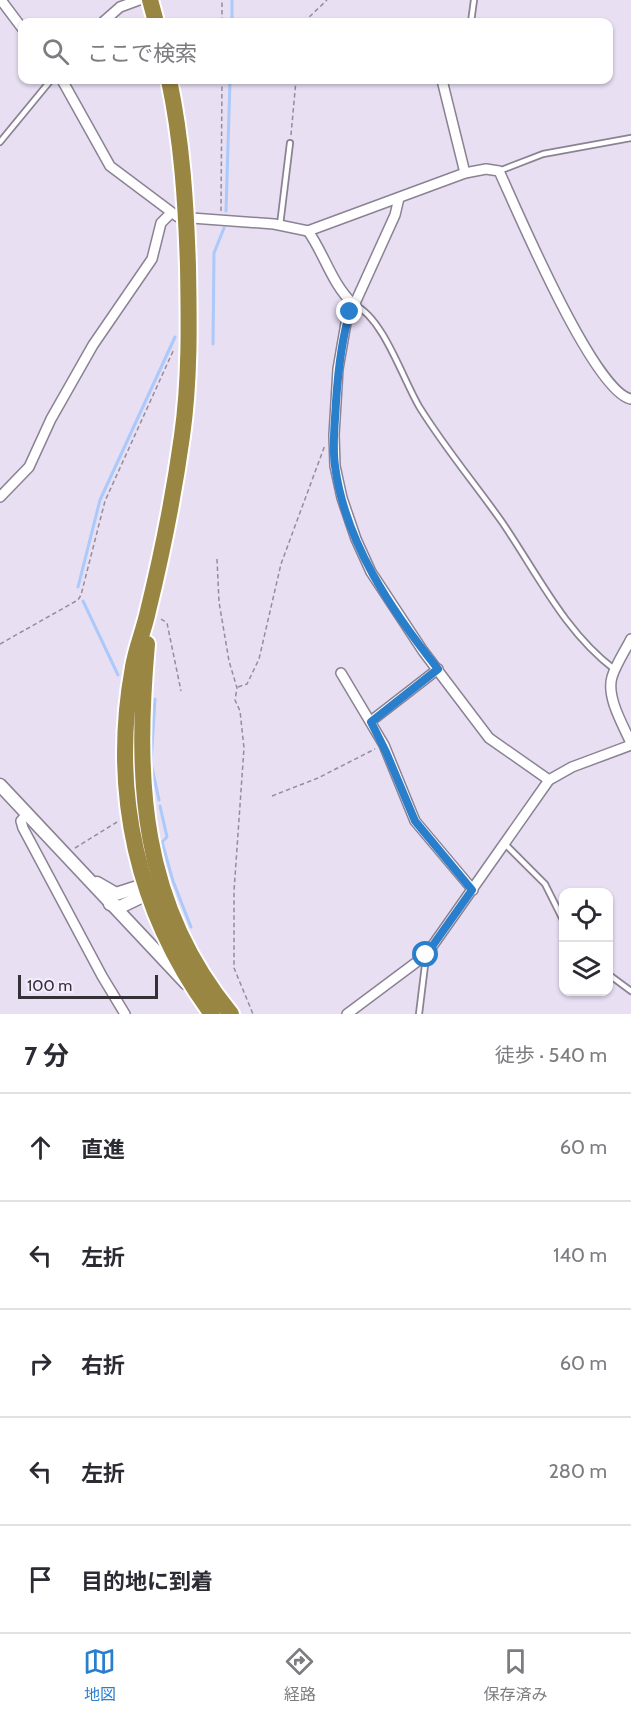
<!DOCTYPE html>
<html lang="ja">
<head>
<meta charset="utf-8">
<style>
  :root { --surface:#fff; --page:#f2f2f3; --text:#2b2b33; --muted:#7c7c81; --line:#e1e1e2; --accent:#2a7fcd }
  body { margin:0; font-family:Cabin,"Noto Sans JP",sans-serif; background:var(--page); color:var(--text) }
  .controls { position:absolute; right:18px; bottom:18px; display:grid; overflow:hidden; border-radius:12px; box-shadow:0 2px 4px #0004 }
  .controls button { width:54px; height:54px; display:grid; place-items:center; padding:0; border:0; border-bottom:2px solid var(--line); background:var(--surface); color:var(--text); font:30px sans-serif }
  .scale { position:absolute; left:18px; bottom:15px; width:140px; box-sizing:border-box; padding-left:6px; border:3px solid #343038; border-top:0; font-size:16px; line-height:21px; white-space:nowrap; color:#343038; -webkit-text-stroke:4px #f5edfd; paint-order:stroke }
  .stop { position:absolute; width:18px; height:18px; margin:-14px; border:4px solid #2a7fcd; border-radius:50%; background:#fff }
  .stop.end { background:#2a7fcd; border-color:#fff; box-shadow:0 2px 6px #0008 }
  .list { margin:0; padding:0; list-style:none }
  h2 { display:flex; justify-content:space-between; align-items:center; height:78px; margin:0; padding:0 24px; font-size:26px }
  h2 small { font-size:20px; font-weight:400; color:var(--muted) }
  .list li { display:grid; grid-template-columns:39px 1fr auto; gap:18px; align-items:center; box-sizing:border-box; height:108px; padding:0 24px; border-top:2px solid var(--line) }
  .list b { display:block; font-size:22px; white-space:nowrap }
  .list em { font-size:20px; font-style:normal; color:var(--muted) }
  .icon { flex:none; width:33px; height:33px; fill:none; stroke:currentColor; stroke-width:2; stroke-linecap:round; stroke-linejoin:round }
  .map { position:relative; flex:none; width:631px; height:1014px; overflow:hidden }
  .search { position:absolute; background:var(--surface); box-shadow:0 2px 4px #0004; left:18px; right:18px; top:18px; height:66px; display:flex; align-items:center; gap:15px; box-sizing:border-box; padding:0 21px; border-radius:12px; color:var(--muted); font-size:22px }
  .sheet { height:618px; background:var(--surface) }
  nav { display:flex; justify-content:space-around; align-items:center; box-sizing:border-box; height:84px; border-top:2px solid var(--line); background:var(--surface); font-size:16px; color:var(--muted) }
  nav a { display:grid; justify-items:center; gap:3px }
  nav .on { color:var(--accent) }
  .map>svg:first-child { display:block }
</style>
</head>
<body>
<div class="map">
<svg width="631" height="1014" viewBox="0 0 631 1014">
  <rect width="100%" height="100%" fill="#e8dff3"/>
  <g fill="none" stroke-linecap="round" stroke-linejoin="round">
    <g stroke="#abc9fa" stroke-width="3">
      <polyline points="232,22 232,0"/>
      <polyline points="226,211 230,80"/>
      <polyline points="213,344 214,253 224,228"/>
      <polyline points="78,587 100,500 175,337"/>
      <polyline points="83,601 118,675"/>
      <polyline points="155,699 151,763 159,800"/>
      <polyline points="160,806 167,837 162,842 173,881 191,927"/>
    </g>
    <g stroke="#8b8294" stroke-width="8">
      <g id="lane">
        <polyline points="471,22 474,0"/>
        <polyline points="0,142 51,80"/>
        <polyline points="499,171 543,154 631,138"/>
        <polyline points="280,225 290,143"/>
        <path d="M355,305C384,319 403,380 420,408C445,448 475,484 502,522C537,573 564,631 614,669"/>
        <polyline points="505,844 545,884 564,922"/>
        <polyline points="608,974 631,991"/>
        <polyline points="419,1014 426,957"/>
      </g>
    </g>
    <g stroke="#8b8294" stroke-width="12">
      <g id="street">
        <polyline points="1,0 22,28"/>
        <polyline points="103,22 120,7 139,0"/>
        <path d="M62,80L110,166L178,217L274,224L308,231L465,173L486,169L499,171C517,210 594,393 631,399"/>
        <polyline points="442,80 465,173"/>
        <polyline points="399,198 395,215 346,323 338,369 334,435 335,466 342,498 356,539 371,572 423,651 489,738 549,780"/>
        <path d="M308,231C325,255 331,283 354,305"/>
        <polyline points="0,497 29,467 51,419 93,345 152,259 161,223 170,214"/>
        <path d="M631,639C625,651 616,664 612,677C606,697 623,725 631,743"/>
        <polyline points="341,673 384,745 415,821 473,890"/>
        <polyline points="371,721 438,669"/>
        <polyline points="27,814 21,821 23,828 102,976 125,1014"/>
        <polyline points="347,1014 426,955 549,780 572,767 631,745"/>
      </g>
    </g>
    <g stroke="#8b8294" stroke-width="15">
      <g id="secondary">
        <polyline points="0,785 186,983"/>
        <polyline points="97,883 116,894 144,885 153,886"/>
        <polyline points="110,904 120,907 155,890"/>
      </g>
    </g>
    <g stroke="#fff" stroke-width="20">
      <g id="highway">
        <polyline points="150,0 156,22"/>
        <path d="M169,80C182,141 186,204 188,267C189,323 190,380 182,436C174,494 162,554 148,611C144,630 136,648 133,667C110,792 137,912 212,1014"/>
        <path d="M147,644C135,780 140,904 231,1014"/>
      </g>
    </g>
    <g stroke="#948d9b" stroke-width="1.5" stroke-dasharray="4.5 3" stroke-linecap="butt">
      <polyline points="222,22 222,0"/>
      <polyline points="304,22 327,0"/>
      <polyline points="291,135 296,80"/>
      <polyline points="221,211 222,80"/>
      <polyline points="217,559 219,602 229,661 237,688 235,700 240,711 244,748 234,891 234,968 253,1014"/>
      <polyline points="161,619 167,623 181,691"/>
      <polyline points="0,644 78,600 81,595 105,501 174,349"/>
      <polyline points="238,687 247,684 259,659 281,564 325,445"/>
      <polyline points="272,796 318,778 375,749"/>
      <polyline points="75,848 117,822"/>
    </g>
    <use href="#lane" stroke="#fff" stroke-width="4.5"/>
    <use href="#street" stroke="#fff" stroke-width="9"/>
    <use href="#secondary" stroke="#fff" stroke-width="12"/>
    <use href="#highway" stroke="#9a8643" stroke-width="16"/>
  </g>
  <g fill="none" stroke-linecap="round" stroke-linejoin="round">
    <path stroke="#2a7fcd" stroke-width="8" d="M350,312C341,341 338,372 336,402C335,423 332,445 335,466C345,542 391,610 438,669L371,722L386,752L415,821L472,890L426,955"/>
  </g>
</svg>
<div class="controls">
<button><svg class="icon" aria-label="locate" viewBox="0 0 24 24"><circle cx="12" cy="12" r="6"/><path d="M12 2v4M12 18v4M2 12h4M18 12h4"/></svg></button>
<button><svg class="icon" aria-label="layers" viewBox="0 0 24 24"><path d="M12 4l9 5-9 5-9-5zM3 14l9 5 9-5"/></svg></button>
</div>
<div class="scale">100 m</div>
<div class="stop" style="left:426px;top:955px"></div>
<div class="stop end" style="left:350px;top:312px"></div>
<div class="search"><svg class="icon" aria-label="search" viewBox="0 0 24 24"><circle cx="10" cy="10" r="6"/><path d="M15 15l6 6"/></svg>ここで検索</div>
</div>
<section class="sheet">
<h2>7 分<small>徒歩 · 540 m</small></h2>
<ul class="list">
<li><svg class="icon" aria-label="ahead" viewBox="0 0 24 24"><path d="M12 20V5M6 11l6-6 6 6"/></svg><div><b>直進</b></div><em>60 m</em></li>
<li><svg class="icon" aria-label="left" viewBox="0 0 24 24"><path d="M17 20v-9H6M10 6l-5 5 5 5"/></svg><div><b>左折</b></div><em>140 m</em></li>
<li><svg class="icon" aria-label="right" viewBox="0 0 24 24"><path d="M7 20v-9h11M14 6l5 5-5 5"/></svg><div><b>右折</b></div><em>60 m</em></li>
<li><svg class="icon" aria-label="left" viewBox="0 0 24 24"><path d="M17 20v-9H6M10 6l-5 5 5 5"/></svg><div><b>左折</b></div><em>280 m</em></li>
<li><svg class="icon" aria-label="arrive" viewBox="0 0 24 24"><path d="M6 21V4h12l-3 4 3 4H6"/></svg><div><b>目的地に到着</b></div></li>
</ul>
</section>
<nav>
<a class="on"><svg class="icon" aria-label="map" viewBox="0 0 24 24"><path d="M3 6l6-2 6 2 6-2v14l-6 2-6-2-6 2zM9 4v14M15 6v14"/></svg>地図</a>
<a><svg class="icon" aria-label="directions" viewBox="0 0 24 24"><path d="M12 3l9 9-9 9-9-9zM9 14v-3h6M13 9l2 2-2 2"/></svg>経路</a>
<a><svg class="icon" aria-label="saved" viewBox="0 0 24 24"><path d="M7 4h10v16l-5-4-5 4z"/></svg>保存済み</a>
</nav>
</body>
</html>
